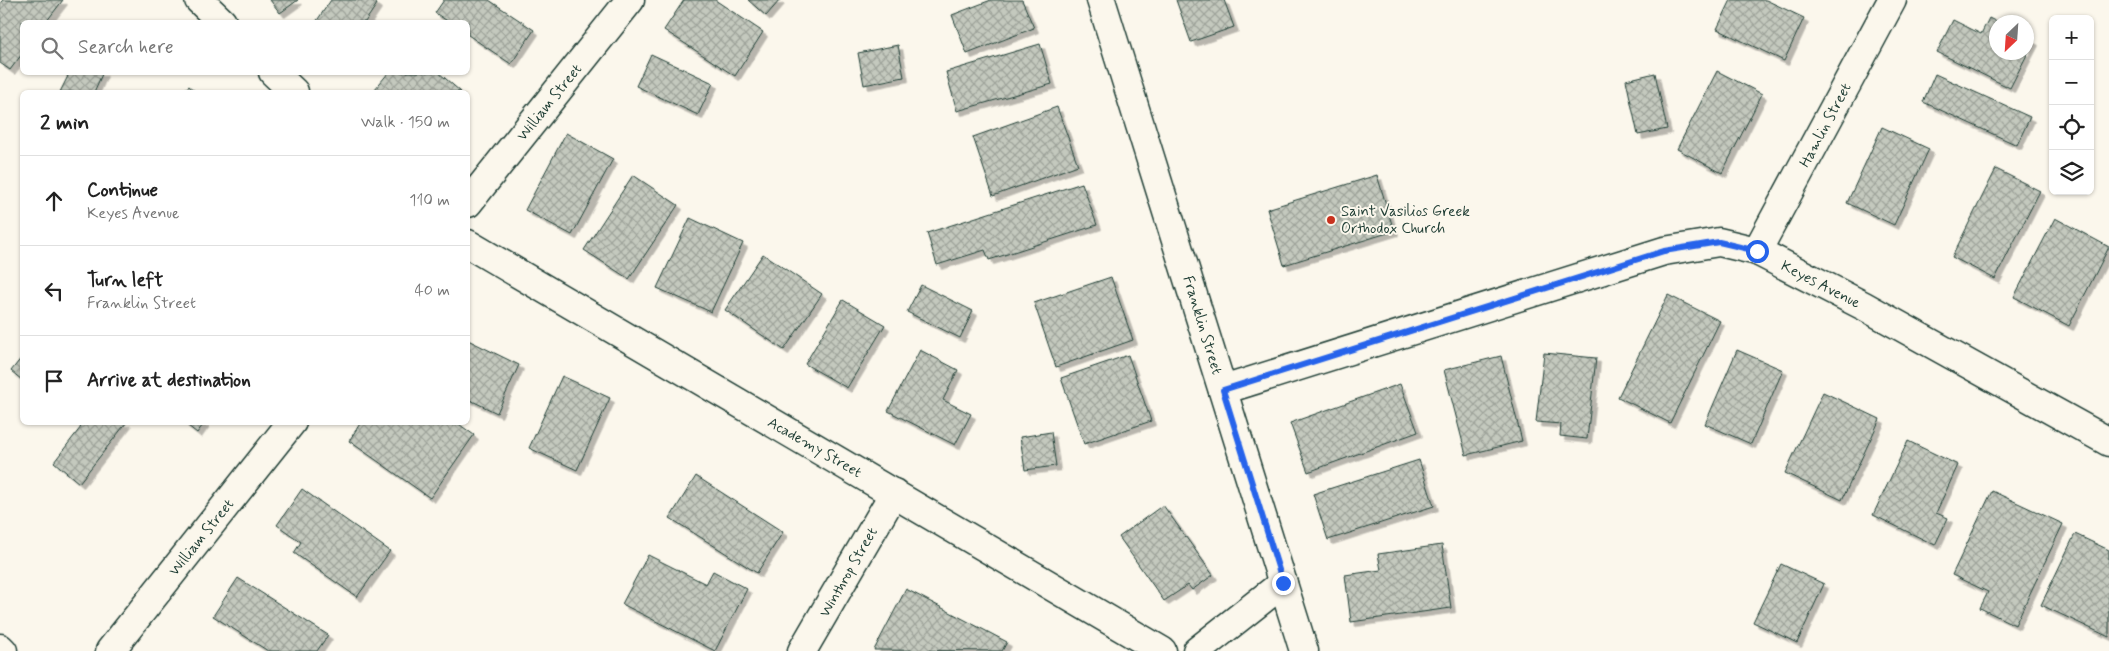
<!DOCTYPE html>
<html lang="en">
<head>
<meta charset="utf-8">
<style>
  :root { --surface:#fff; --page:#f2f2f2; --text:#222; --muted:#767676; --line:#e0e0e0 }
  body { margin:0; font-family:Mynerve,sans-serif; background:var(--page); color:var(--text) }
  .controls { position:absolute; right:15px; top:15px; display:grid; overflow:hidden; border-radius:8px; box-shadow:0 1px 4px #0004 }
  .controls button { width:45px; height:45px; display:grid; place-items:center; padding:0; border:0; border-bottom:1px solid var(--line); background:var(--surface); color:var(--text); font:25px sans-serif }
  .compass { position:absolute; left:1989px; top:15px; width:45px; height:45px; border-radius:50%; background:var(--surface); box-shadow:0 1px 4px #0004; rotate:205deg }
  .stop { position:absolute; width:15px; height:15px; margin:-11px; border:4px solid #2563eb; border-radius:50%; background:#fff }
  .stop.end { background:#2563eb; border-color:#fff; box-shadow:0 1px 5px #0008 }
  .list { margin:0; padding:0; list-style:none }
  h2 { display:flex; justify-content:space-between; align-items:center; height:65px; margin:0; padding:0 20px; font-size:21px }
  h2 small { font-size:16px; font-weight:400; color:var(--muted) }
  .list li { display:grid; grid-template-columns:32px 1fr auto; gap:15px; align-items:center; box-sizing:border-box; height:90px; padding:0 20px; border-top:1px solid var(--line) }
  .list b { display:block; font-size:19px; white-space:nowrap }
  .list p { margin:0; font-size:16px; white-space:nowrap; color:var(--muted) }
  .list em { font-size:16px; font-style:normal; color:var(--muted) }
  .icon { flex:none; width:28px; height:28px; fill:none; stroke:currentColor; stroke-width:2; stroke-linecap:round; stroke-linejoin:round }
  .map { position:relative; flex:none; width:2109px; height:651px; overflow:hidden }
  .search { position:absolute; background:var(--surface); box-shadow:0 1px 4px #0004; left:20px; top:20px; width:450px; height:55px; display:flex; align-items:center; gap:12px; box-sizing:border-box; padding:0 18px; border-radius:8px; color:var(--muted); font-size:19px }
  .panel { position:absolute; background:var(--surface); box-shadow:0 1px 4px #0004; left:20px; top:90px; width:450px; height:335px; border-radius:8px }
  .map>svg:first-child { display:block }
</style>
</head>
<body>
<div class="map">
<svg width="2109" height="651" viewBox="0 0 2109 651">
  <defs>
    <pattern id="building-cross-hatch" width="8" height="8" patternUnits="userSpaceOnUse" patternTransform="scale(1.25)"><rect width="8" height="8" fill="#c4c9be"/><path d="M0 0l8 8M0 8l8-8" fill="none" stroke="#9fa49b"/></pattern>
    <filter id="shadow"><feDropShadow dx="4.5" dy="4.5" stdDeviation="0" flood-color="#0004"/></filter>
  </defs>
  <rect width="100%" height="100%" fill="#fbf7ec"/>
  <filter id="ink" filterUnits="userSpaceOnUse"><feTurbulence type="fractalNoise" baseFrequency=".02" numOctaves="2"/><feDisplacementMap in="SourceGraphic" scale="10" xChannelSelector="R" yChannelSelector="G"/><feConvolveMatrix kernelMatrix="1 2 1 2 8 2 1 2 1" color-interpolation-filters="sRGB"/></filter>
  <g filter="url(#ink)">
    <g fill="url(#building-cross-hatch)" stroke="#1f3d34" filter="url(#shadow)">
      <polygon points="3,0 63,0 46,22 22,22 22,54 10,70 0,63 0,3"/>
      <polygon points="270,0 298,0 280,13"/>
      <polygon points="331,0 372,0 377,4 365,22 316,22"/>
      <polygon points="444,0 489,0 534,30 511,64 468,35 468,22 449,22 435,13"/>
      <polygon points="684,0 715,0 763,32 735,76 664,30"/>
      <polygon points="748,0 780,0 766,16"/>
      <polygon points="991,0 1022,0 1034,28 967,54 952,15"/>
      <polygon points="1176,0 1224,0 1234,27 1191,42"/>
      <polygon points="1731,0 1766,0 1804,18 1784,61 1717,29"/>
      <polygon points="1989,18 1997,22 1996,52 2026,52 2026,37 2034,41 2010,88 1937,52 1953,20 1981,34"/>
      <polygon points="1040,44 1052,84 957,111 946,72"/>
      <polygon points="898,45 904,77 864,85 858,53"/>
      <polygon points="651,54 713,83 698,115 636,86"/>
      <polygon points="1717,71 1762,94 1722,173 1677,149"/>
      <polygon points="62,72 103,72 94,92 60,92 68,76"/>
      <polygon points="389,72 438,72 461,92 379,92 375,89"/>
      <polygon points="1655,73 1667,129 1638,135 1626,80"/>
      <polygon points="1935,74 2030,117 2017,145 1923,102"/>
      <polygon points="189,86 196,92 182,92"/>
      <polygon points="1057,107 1078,165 993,196 973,137"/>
      <polygon points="1882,127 1929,149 1894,225 1847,203"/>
      <polygon points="566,133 613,159 572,235 525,210"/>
      <polygon points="1996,169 2040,191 1995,279 1952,257"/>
      <polygon points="633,175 678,205 629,279 584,250"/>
      <polygon points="1377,175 1394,231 1284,265 1267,209"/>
      <polygon points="1082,183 1097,225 989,260 985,250 937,265 927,233"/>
      <polygon points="690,218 743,243 711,312 657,288"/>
      <polygon points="2055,218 2109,247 2069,326 2014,297"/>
      <polygon points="763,254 822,294 784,350 725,310"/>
      <polygon points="1111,277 1133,340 1056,367 1034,303"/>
      <polygon points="921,285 973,311 960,338 907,312"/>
      <polygon points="1668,295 1720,321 1670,423 1618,397"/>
      <polygon points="843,300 885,325 847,388 805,364"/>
      <polygon points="468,340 519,365 497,413 468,399"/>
      <polygon points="920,350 958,370 943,400 971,414 955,445 888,411"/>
      <polygon points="1737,350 1783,370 1751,444 1705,424"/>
      <polygon points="1544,353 1596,358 1587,439 1560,436 1561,424 1536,422"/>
      <polygon points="1128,355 1151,421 1084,444 1061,378"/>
      <polygon points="1501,356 1522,441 1466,455 1444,370"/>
      <polygon points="22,357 22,380 11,371"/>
      <polygon points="562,376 610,398 577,470 529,448"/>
      <polygon points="1400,384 1418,432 1308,472 1290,423"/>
      <polygon points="1823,392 1880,419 1842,500 1785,473"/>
      <polygon points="75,422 127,422 79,483 54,462 81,427"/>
      <polygon points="183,422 205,422 197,433"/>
      <polygon points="361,422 456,422 474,435 430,498 349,441"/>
      <polygon points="1051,432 1056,466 1025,470 1020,437"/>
      <polygon points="1908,441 1958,465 1936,513 1948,518 1935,545 1873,515"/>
      <polygon points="1419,460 1434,506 1328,540 1313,494"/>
      <polygon points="696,476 783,532 757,573 670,518"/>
      <polygon points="302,489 390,551 357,597 294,553 301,542 277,525"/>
      <polygon points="1992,491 2063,524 2015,625 1980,608 1988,592 1952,575"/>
      <polygon points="1163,505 1213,575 1192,590 1188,585 1164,601 1119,537"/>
      <polygon points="2075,534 2109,550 2109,637 2041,605"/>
      <polygon points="1442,545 1451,608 1351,622 1345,575 1381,570 1378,554"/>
      <polygon points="648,555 706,584 713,571 747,589 715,651 622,604"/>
      <polygon points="1781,564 1824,584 1797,643 1753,622"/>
      <polygon points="238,578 328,635 317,651 268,651 213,616"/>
      <polygon points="906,589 1007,642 1002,651 874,650"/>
    </g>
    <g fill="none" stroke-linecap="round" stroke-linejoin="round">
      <g stroke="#1f3d34" stroke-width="31">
        <g id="minor">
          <polyline points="199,0 222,22"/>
          <polyline points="1101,0 1304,651"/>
          <polyline points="273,72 294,92"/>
          <polyline points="468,203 630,0"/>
          <polyline points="468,244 1162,651"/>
          <polyline points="1757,251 1892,0"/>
          <polyline points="1223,390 1664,251 1719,242 1757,251 1864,306 2109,442"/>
          <polyline points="0,648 3,651"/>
          <polyline points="110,651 292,422"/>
          <polyline points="802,651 894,493"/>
          <polyline points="1197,651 1283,583"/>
        </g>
      </g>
      <use href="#minor" stroke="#fbf7ec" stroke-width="28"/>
    </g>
  </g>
  <g fill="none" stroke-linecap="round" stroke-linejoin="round" filter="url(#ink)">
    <polyline stroke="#2563eb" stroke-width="6" points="1283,583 1223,390 1664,251 1719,242 1757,251"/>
  </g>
  <circle fill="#c8321e" stroke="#fbf7ec" stroke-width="2" cx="1331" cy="220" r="5"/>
  <g text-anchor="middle" stroke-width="4" stroke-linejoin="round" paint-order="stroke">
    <g font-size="15" fill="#1f3d34" stroke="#fbf7ec">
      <text transform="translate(549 102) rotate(-51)" y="5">William Street</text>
      <text transform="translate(1825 125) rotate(-62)" y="5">Hamlin Street</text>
      <text transform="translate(1821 284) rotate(27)" y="5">Keyes Avenue</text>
      <text transform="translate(1203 325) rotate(73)" y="5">Franklin Street</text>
      <text transform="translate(815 447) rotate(30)" y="5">Academy Street</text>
      <text transform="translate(201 537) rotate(-51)" y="5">William Street</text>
      <text transform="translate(848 572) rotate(-60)" y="5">Winthrop Street</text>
    </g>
    <g font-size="15" fill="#1f3d34" stroke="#fbf7ec" text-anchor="start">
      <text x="1341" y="216">Saint Vasilios Greek<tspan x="1341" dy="17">Orthodox Church</tspan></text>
    </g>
  </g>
</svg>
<div class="controls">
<button>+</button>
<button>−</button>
<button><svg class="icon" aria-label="locate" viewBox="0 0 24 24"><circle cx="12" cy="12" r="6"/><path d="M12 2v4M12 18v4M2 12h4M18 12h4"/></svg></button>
<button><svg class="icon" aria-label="layers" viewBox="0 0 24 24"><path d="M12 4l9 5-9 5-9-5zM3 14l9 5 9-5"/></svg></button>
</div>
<svg class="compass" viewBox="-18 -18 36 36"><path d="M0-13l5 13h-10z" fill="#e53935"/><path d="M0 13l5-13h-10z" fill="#767676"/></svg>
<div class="stop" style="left:1757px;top:251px"></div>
<div class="stop end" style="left:1283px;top:583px"></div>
<div class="search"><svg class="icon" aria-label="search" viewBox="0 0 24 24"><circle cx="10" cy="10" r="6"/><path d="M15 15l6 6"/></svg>Search here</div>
<section class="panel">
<h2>2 min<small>Walk · 150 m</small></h2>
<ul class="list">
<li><svg class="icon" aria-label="ahead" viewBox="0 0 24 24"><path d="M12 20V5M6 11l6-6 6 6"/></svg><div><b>Continue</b><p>Keyes Avenue</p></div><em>110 m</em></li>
<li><svg class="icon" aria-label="left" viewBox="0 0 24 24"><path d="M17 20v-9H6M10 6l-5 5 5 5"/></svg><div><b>Turn left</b><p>Franklin Street</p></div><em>40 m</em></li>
<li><svg class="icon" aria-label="arrive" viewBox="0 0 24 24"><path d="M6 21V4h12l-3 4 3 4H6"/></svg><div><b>Arrive at destination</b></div></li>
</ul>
</section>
</div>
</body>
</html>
